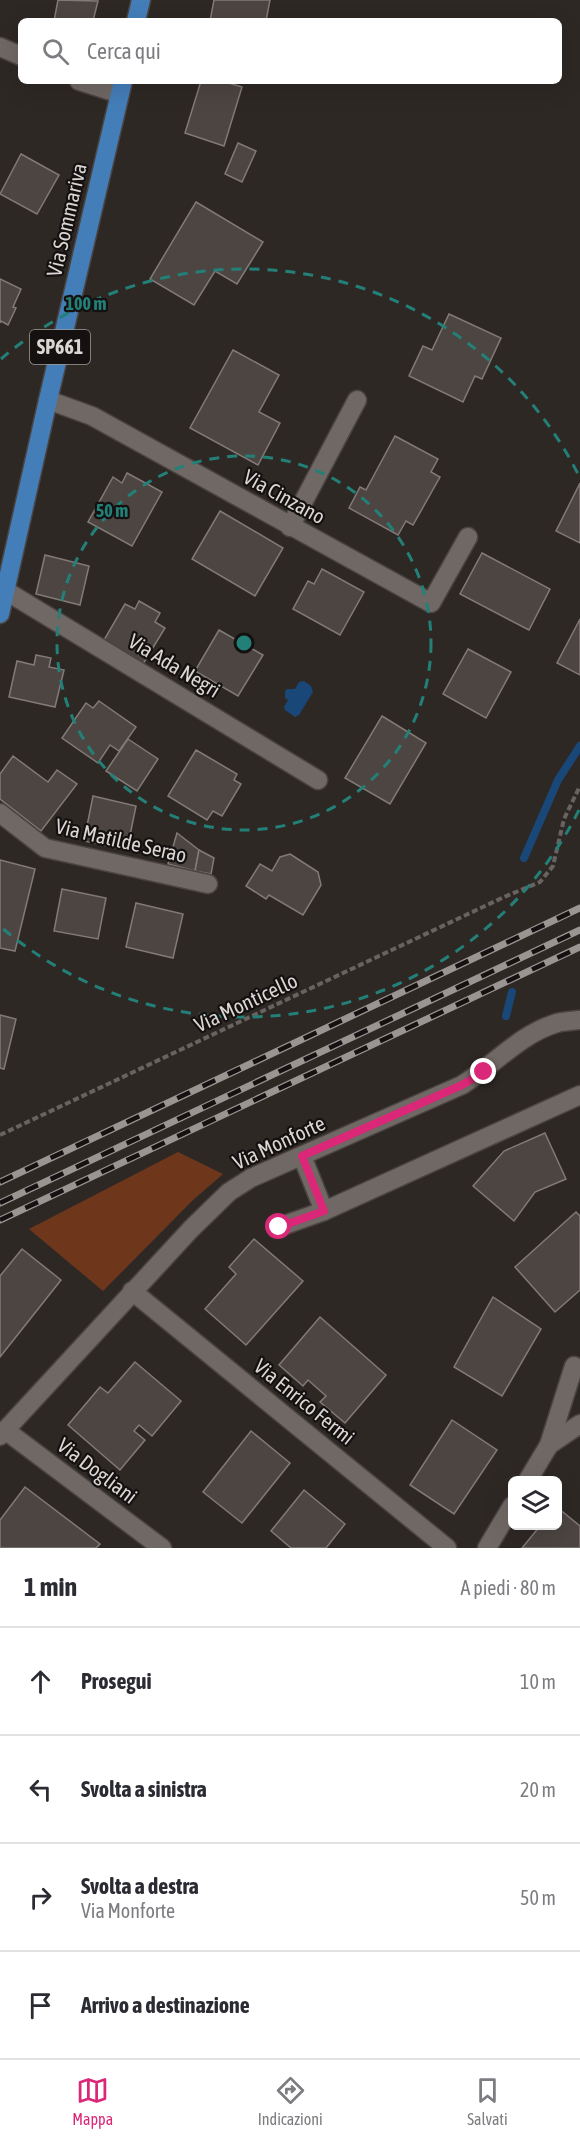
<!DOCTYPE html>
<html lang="it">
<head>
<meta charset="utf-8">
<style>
  :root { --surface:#fff; --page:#f7f7f7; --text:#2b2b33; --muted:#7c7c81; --line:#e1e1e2; --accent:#db2777 }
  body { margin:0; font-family:"Asap Condensed",sans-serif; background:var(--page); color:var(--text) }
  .controls { position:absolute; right:18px; bottom:18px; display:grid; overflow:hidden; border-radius:9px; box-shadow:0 6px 24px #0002 }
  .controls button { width:54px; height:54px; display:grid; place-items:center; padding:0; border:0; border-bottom:2px solid var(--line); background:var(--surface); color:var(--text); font:30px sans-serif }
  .stop { position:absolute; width:18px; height:18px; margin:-14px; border:4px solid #db2777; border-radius:50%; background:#fff }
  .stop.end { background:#db2777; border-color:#fff; box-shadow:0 2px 6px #0008 }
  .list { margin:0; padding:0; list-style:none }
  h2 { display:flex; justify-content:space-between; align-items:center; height:78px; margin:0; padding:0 24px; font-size:26px }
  h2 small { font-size:20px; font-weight:400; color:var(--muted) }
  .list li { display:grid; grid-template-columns:39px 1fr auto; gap:18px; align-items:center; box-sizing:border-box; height:108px; padding:0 24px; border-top:2px solid var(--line) }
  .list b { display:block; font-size:22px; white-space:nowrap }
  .list p { margin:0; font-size:20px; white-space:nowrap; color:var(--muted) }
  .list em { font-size:20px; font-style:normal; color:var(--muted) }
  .icon { flex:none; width:33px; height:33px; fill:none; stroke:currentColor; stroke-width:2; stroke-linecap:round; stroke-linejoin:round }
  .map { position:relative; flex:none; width:580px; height:1548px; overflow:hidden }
  .search { position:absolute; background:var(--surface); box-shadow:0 6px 24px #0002; left:18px; right:18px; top:18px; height:66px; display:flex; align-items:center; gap:15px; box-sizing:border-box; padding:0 21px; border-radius:9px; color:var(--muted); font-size:22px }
  .sheet { height:510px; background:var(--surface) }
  nav { display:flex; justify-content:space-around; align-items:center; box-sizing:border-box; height:84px; border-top:2px solid var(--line); background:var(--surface); font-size:16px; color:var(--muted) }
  nav a { display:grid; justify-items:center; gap:3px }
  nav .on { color:var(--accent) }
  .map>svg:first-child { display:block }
</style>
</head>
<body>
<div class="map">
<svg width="580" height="1548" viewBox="0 0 580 1548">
  <rect width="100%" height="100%" fill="#2e2825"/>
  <polygon fill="#6e371c" points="178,1152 223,1174 193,1200 103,1291 29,1229"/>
  <polygon fill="#194778" points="304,681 311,686 313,692 299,715 295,717 285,710 284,707 288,700 285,698 285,691 287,689 295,689 299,682"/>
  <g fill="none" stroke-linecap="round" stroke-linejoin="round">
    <g stroke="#194778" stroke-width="8">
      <polyline points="524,858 558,780 580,746"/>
      <polyline points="506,1016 512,992"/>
    </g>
  </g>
  <g fill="#4c4542" stroke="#827a77" stroke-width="1.5">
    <polygon points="58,0 98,1 93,21 54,21"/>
    <polygon points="214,0 270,0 266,21 210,21"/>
    <polygon points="201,81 222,81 242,87 224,146 185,133"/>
    <polygon points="238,143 256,151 242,182 225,174"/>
    <polygon points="21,154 59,175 37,214 0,194"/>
    <polygon points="196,202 263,242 237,284 215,271 194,305 150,279"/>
    <polygon points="0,279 21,289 13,307 16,308 8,325 1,321 0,323"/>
    <polygon points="449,314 501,338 482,379 475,376 463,402 409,376 423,346 432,350"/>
    <polygon points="233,350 279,375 259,412 280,423 258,465 190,428"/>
    <polygon points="395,436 438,459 431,472 440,477 413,525 406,521 398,535 349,508 360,487 366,490"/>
    <polygon points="127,473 162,492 132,546 88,522 113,477 122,483"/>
    <polygon points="580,483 580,543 556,531"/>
    <polygon points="220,511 283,548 255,596 192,559"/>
    <polygon points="482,553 550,589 529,630 460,594"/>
    <polygon points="45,555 89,566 80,605 36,594"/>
    <polygon points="322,569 364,592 340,635 293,609 308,581 314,584"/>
    <polygon points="139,601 160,613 155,622 165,628 143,664 104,640 125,604 135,609"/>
    <polygon points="580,619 580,675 557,663"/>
    <polygon points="219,630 263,655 238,696 195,671"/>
    <polygon points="468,649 511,672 486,718 443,694"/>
    <polygon points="36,655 51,658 49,667 64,670 55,707 9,697 17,661 34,665"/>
    <polygon points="99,701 136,727 119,751 110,745 98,763 62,738 86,703 93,708"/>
    <polygon points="382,716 426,743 390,804 345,778"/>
    <polygon points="128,739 158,759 137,791 106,771"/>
    <polygon points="196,750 237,774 234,780 241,784 222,816 213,811 207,820 168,796"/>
    <polygon points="13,756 48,782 57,770 77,784 41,831 0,799 0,774"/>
    <polygon points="93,796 136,806 127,850 84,841"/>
    <polygon points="177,833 199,850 195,871 168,864"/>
    <polygon points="199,850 214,858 211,874 195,871"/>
    <polygon points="290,854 318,872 321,885 303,915 269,895 266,899 246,886 260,864 272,871 280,857"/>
    <polygon points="0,860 35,869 15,951 0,948"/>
    <polygon points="62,889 106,898 98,939 54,931"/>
    <polygon points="136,903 183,914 173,958 126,947"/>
    <polygon points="0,1015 16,1019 4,1069 0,1068"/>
    <polygon points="545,1133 566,1179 535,1192 514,1221 473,1186 504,1151"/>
    <polygon points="576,1212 580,1216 580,1290 555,1312 515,1267"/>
    <polygon points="254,1239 303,1281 246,1345 205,1309 236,1274 229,1267"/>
    <polygon points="22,1249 61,1280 0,1357 0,1276"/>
    <polygon points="493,1297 541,1329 502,1396 454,1367"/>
    <polygon points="320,1317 386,1375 345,1423 320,1402 326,1396 308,1380 303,1386 279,1365"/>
    <polygon points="135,1362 181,1401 152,1436 139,1425 134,1431 145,1440 120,1470 68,1425 100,1387 108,1393"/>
    <polygon points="452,1420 497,1450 454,1514 410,1485"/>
    <polygon points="251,1431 290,1463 242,1523 203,1492"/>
    <polygon points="25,1487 100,1544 96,1548 0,1548 0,1520"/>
    <polygon points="304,1490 345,1524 326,1548 291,1548 271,1531"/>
    <polygon points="558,1508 580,1526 580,1548 522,1548 540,1526 558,1526"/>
  </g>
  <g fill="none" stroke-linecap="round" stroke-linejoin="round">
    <g stroke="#494341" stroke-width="21">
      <g id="minor">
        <polyline points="0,47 21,56"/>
        <polyline points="79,81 120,94"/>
        <polyline points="48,400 92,416 431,603 468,537"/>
        <polyline points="290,527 357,400"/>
        <polyline points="6,591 318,780"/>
        <polyline points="0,813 45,848 208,884"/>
        <polyline points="302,1156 324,1211"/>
        <polyline points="279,1227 324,1211 580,1095"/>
        <polyline points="132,1291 447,1548"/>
        <polyline points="5,1430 162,1548"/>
        <path d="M0,1436L191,1229L229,1192L251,1178L462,1085C494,1065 520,1034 557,1023C564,1021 572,1021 580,1020"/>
        <polyline points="549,1445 580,1424"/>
        <polyline points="528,1480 549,1445 574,1366"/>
        <polyline points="487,1548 512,1506"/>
      </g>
    </g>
    <g stroke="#494341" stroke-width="21">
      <g id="major">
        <polyline points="136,21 141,0"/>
        <polyline points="0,614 48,400 123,81"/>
      </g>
    </g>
    <polyline stroke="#686360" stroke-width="4" stroke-dasharray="6 3" stroke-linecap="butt" points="0,1135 504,897 540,882 553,866 564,819 580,786"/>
    <use href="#minor" stroke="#706864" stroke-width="18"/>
    <use href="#major" stroke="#447eb9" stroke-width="18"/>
    <g stroke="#9a9593" stroke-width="7">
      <g id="rail">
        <polyline points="0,1182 580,908"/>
        <polyline points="0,1203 580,930"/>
        <polyline points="0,1220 580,947"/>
      </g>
    </g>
    <use href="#rail" stroke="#141110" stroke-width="4.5" stroke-dasharray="14" stroke-linecap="butt"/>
  </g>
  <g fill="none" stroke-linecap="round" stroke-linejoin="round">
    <polyline stroke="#db2777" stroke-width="8" points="279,1227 324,1211 302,1156 462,1085 484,1072"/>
  </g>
  <g fill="none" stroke="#238078" stroke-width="3" stroke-dasharray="10 8">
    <circle cx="244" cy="643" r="187"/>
    <path d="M579 810A374 374 0 0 1 1 927M1 359A374 374 0 0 1 579 476"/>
  </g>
  <g text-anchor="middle" stroke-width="4.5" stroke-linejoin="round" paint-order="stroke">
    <rect fill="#141110" stroke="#9f9b99" stroke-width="1.5" x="30" y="330" width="60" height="34" rx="4.5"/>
    <g font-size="20" font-weight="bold" fill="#dad6d4">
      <text x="60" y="354">SP661</text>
    </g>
    <g font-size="21" fill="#dad6d4" stroke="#141110">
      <text transform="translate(67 220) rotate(-77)" y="7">Via Sommariva</text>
      <text transform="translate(284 497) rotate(29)" y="7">Via Cinzano</text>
      <text transform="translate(174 666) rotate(31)" y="7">Via Ada Negri</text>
      <text transform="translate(121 841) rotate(13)" y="7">Via Matilde Serao</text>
      <text transform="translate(246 1003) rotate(-25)" y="7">Via Monticello</text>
      <text transform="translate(279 1143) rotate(-25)" y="7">Via Monforte</text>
      <text transform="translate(304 1402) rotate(39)" y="7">Via Enrico Fermi</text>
      <text transform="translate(97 1471) rotate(37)" y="7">Via Dogliani</text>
    </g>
  </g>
  <circle cx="244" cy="643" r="9" fill="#238078" stroke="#141110" stroke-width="3"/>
  <g font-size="18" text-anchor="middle" font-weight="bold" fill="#238078" stroke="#141110" stroke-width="4.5" stroke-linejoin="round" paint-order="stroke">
    <text x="86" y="310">100 m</text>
    <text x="112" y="517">50 m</text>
  </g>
</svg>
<div class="controls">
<button><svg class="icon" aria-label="layers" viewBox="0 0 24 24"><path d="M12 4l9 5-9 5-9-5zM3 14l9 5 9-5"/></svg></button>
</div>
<div class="stop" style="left:279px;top:1227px"></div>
<div class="stop end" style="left:484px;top:1072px"></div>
<div class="search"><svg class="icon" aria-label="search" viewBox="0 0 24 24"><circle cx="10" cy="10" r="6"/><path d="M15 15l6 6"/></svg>Cerca qui</div>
</div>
<section class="sheet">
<h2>1 min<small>A piedi · 80 m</small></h2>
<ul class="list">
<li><svg class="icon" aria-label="ahead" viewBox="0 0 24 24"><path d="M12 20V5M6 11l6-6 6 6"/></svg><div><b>Prosegui</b></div><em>10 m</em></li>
<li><svg class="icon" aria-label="left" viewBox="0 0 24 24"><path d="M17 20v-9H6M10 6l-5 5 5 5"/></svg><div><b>Svolta a sinistra</b></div><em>20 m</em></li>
<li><svg class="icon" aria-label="right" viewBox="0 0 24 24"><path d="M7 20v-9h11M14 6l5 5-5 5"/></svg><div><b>Svolta a destra</b><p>Via Monforte</p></div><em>50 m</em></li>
<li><svg class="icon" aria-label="arrive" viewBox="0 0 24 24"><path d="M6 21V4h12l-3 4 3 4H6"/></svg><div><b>Arrivo a destinazione</b></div></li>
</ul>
</section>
<nav>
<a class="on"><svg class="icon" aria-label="map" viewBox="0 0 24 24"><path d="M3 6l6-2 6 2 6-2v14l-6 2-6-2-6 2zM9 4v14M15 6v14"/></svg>Mappa</a>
<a><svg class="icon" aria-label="directions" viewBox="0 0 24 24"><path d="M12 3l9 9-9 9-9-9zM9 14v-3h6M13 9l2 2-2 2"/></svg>Indicazioni</a>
<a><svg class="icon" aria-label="saved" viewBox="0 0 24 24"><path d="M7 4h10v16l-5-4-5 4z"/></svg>Salvati</a>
</nav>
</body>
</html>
